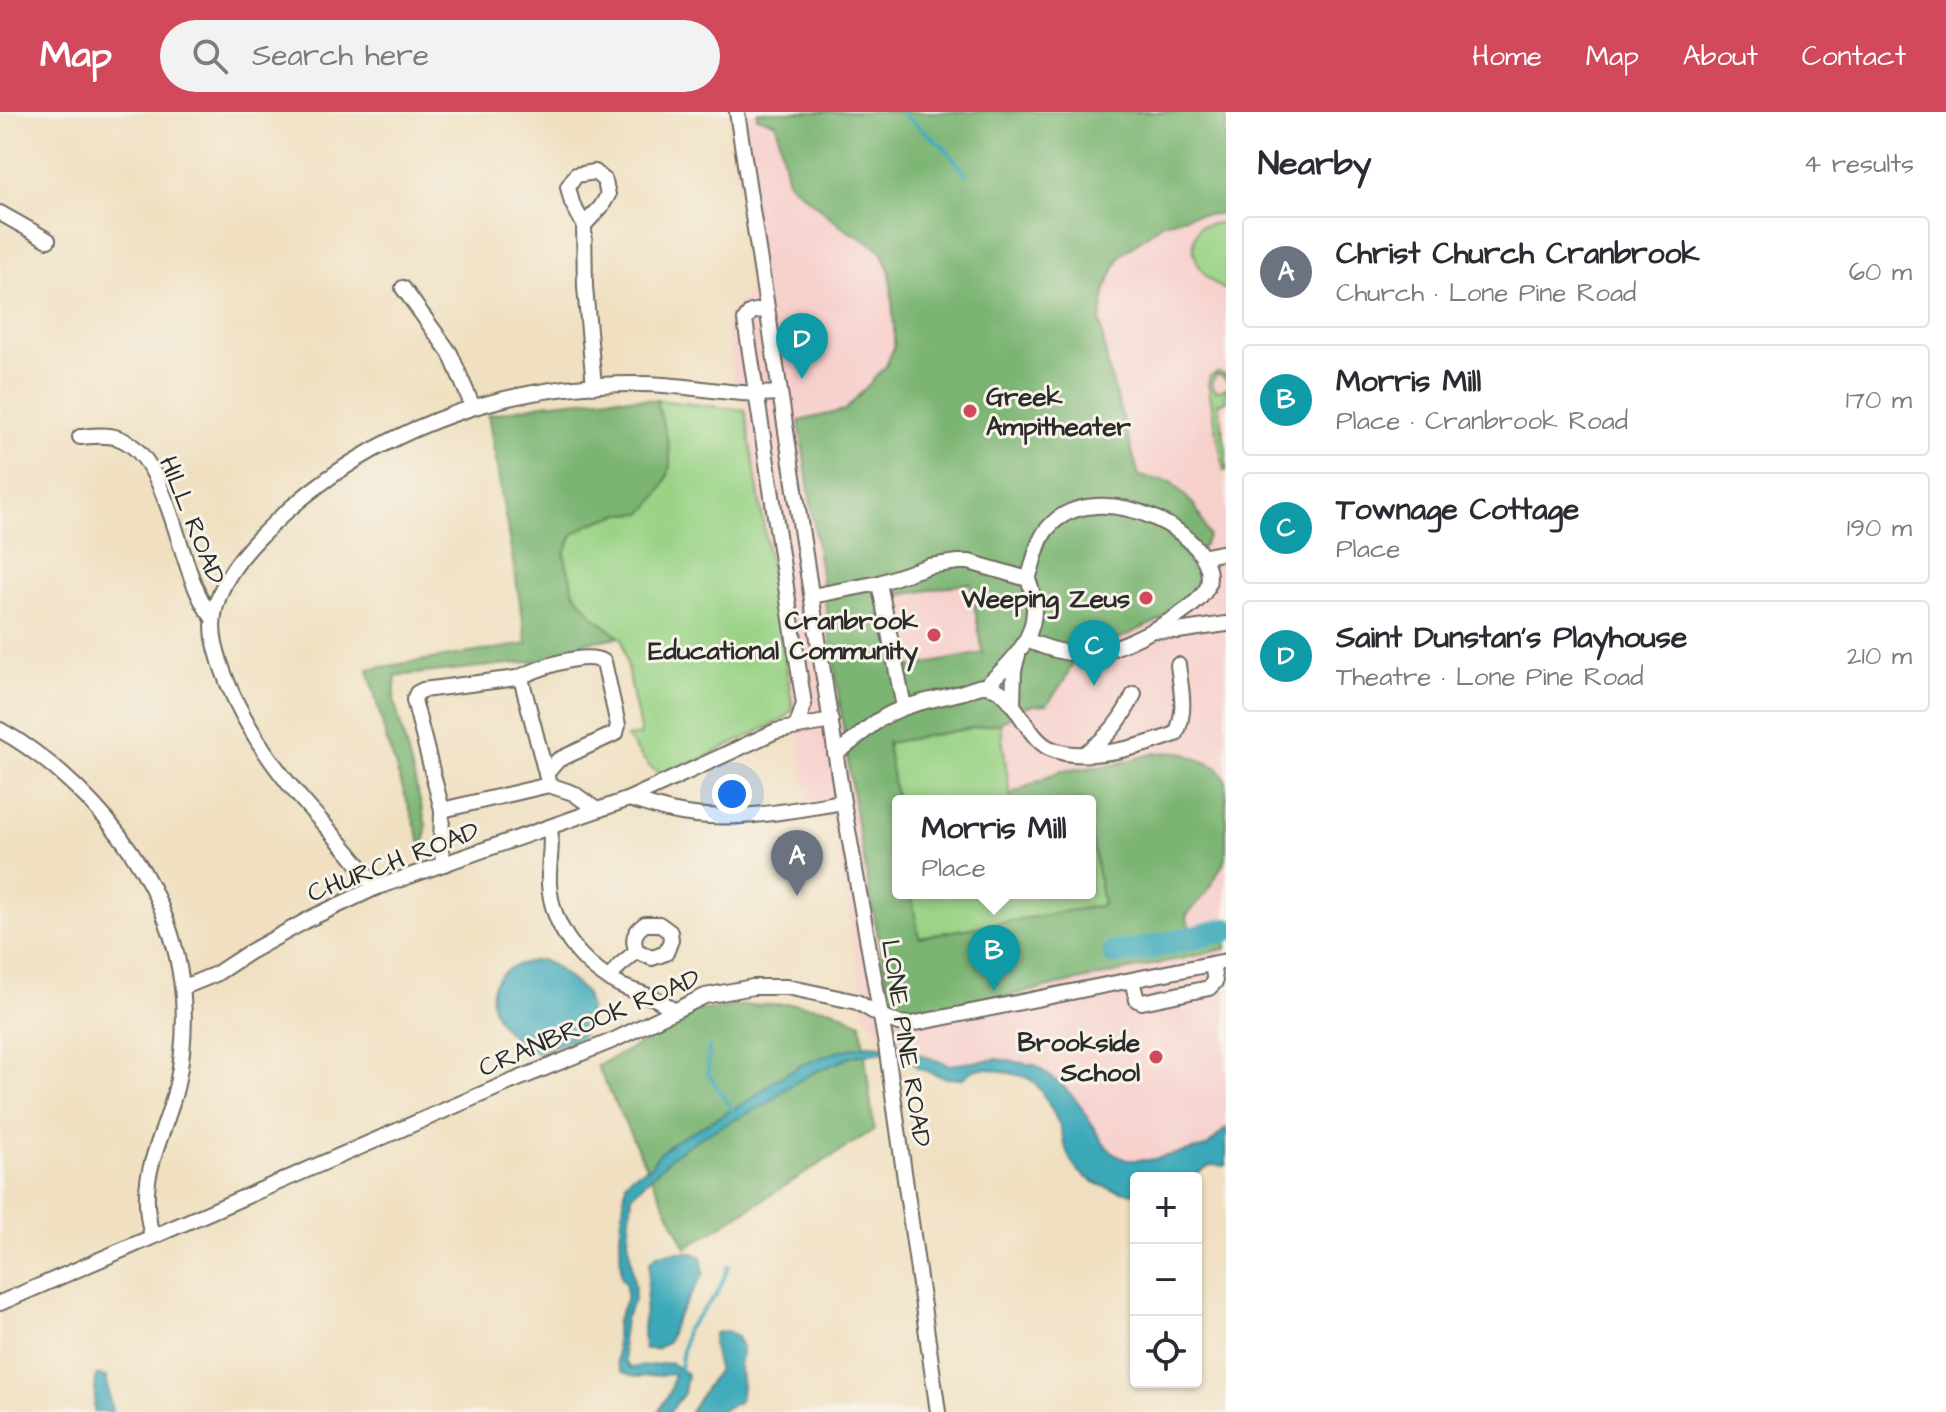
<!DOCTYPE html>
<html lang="en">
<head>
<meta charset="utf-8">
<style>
  :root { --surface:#fff; --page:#f2f2f3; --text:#2b2b33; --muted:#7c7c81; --line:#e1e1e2; --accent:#d1495b }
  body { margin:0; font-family:"Architects Daughter",sans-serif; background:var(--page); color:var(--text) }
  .controls { position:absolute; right:24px; bottom:24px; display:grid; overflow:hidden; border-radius:8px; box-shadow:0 2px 6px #0004 }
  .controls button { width:72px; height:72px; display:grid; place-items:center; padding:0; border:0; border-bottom:2px solid var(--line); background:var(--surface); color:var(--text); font:40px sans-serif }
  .you { position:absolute; left:732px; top:682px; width:28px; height:28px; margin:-20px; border:6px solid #fff; border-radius:50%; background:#1a73e8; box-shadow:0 0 0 12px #1a73e833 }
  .badge { display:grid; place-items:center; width:52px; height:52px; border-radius:50%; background:var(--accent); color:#fff; font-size:26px; font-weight:700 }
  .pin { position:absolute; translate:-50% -66px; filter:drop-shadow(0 2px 4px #0008) }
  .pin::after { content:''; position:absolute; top:42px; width:28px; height:24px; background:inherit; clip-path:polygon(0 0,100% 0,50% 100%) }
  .popup { position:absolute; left:892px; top:683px; width:204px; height:104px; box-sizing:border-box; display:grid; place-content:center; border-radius:8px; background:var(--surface); filter:drop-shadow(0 2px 6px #0005); font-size:26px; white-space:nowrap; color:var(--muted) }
  .popup b { font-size:30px; color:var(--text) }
  .popup::after { content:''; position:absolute; left:50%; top:100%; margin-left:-16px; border:16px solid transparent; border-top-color:var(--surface) }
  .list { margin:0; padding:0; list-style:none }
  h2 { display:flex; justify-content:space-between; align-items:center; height:104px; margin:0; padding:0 32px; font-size:34px }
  h2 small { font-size:26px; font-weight:400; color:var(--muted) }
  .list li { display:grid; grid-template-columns:52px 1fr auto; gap:24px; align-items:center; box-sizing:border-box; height:112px; margin:0 16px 16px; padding:0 16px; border:2px solid var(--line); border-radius:8px }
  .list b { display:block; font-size:30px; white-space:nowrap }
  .list p { margin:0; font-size:26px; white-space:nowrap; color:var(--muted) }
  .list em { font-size:26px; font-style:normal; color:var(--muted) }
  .icon { flex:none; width:44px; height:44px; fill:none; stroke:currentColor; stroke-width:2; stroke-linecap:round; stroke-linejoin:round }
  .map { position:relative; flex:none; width:1226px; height:1300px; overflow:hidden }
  header { display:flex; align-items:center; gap:48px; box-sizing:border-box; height:112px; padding:0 40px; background:var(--accent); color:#fff }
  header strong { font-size:38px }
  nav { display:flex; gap:44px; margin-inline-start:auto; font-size:28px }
  .search { width:560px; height:72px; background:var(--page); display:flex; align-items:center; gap:20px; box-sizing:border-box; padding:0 28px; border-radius:44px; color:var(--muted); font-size:30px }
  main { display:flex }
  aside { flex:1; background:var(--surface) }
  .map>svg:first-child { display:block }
</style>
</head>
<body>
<header>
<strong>Map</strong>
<div class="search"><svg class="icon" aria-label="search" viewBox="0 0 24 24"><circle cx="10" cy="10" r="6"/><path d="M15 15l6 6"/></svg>Search here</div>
<nav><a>Home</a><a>Map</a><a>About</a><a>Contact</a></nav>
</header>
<main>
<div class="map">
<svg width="1226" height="1300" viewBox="0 0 1226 1300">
  <rect width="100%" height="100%" fill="#f7f3e8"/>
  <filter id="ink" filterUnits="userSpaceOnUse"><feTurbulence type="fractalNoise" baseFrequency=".0125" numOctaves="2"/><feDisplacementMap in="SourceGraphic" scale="16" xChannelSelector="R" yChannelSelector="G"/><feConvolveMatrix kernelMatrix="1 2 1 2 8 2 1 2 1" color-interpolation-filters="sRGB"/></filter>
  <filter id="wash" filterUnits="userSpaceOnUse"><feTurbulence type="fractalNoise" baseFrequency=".006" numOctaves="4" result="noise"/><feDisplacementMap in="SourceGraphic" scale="32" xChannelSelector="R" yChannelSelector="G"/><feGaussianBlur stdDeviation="1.8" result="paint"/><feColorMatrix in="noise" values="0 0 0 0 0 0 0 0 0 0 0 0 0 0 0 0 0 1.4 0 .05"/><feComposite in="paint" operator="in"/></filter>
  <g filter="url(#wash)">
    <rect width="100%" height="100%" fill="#f0e0c1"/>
    <path fill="#f7d0cc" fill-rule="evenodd" d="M728,0H1226V1016L1206,1035L1149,1048H1126L1114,1042L1103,1031L1078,990L997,947L949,953L893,934L865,903L833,707L815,710L808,687L793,598L783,608L488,303L543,292L610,285L689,290L745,298L732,259L726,202L753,178ZM898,689H1090V781H898Z"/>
    <g fill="#9ad386" stroke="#627f58" stroke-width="2">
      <path d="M1219,111L1226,112V178C1201,167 1184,138 1200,114Z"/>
      <polygon points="1218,260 1226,263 1226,268 1222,264 1216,263 1211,272 1215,279 1223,278 1226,275 1226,289 1218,292 1226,338 1226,359 1224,359 1208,272 1210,264"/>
      <path d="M656,288L745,298L793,597L783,608L664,664L650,655L626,625L641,623L622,527L594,505L574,480L564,442L572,423L590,412L620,402L643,401C684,359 670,338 656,288Z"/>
      <polygon points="1000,611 1011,689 898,689 898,698 887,631"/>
      <polygon points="1090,712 1103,793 918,825 911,781 1090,781"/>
    </g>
    <g fill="#7bb573" stroke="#53704f" stroke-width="2" fill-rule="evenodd">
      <path d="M757,0H1226V102L1192,103L1162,112L1120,144L1106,176L1100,209L1108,255L1139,364L1171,370L1195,394L1209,424L1197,444L1201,473L1196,482L1160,508L1105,533L1079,538L1064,569L1047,592L1027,594L1000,611L887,631L898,698V781H911L919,825L1103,793L1090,712V689H1011L1010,682L1061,659L1113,653L1156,641L1181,640L1217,655L1226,669V747L1205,783L1186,804L1190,816L1226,809V837L933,900L908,902L894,896L886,868L856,705L799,309L845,298L886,254L894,235V214L890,160L880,137L843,116L788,70L776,11L757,5ZM970,471L983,541L910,555L895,484Z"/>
      <path d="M610,285L656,288C670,338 684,359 643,401L620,402L590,412L573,423L564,442L574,480L594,505L619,525L582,531L583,539L537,549L396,564L394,587L426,713L424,740L386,626L368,557L527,532L488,303L543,292Z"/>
      <polygon points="795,892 832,897 861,911 874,1018 686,1136 597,954 663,920 686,900 749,893"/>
    </g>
    <g fill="#3ba9ba" stroke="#336a72" stroke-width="2">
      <path d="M541,848L554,854L585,880L590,896L582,924L537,941C484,916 467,855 541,848Z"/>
      <path d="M867,933L899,935L949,953L997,947L1035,953L1063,974L1078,990L1103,1031L1114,1042L1126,1048H1149L1206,1035L1226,1016V1054L1211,1053L1188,1066H1136V1081C1115,1080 1089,1072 1075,1055C1065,1042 1065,1029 1060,1015C1056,1004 1040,974 1031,968C1023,963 1011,962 1001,959C984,955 975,954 962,967L946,966L920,957L903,941L894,939L853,944L811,962L785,977L769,991L706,1022L675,1042L632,1083L628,1127L635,1178L634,1188L625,1207L622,1230L625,1250L630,1256L671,1251L687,1262L684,1281L670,1300H658L670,1280L674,1262L637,1265L622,1260L617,1252L616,1212L626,1188V1173L621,1164L620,1124L626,1070L631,1064L650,1055L659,1042L675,1029L750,988L774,969L801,953L836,940Z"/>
      <polygon points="676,1140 690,1140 701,1145 704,1161 675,1209 668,1230 656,1237 644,1237 643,1217 650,1150 657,1143"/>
      <polygon points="727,1219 737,1225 742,1235 739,1254 742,1275 740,1289 719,1300 690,1300 718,1257 713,1235 714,1221"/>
      <polygon points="96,1263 106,1265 112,1300 94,1300"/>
    </g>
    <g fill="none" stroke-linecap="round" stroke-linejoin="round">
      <g stroke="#3ba9ba" stroke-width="4">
        <polyline points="901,0 944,35 966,62"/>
        <polyline points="709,935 708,961 734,1000"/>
        <polyline points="680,1257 686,1218 717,1182 729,1154"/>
      </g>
      <polyline stroke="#3ba9ba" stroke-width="24" points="1114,841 1139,838 1226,818"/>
    </g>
  </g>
  <g filter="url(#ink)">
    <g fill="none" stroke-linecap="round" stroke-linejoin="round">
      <g stroke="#706a60" stroke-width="18">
        <g id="minor">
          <polyline points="737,0 843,690 886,933 938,1300"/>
          <polyline points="0,101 48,128"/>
          <polyline points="584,113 601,95 608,83 605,69 595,60 576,63 568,75 572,91 584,113 585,175 594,274"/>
          <polyline points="403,176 450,241 473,295"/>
          <polyline points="767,197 751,200 745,208 804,592 797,613"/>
          <path d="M80,325C92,324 106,322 118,326C173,345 177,465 213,506"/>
          <polyline points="1206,444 1226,440"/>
          <polyline points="879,471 904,595"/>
          <polyline points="812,484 879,471 929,454 958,450 969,450 1028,467"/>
          <polyline points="1153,518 1178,519 1226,512"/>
          <path d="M517,566C538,557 584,538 604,550L618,613L616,621L558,648L546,662"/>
          <path d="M985,574C1019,545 1047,514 1028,467C1034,451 1037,428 1048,416C1096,359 1226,424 1207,476C1197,495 1167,511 1149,520C1100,545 1078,550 1027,528"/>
          <polyline points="1013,593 1014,558 1018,543"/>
          <path d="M0,618C28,633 54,654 77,676C160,756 201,857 177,972C164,1031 135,1059 152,1124"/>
          <path d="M835,641C852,633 863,618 879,608C903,592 933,588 960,581C968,579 977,574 984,574C1014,574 1023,623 1049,636C1083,652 1143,634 1176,622C1187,598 1181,578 1178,553"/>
          <path d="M1085,641C1108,626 1123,606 1134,582"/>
          <path d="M629,687C643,691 657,696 671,699C727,712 787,699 843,690"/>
          <polyline points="442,698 414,588 417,581 423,578 517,566 522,570 549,673"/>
          <path d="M550,716C553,735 548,752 549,772C552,815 580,851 616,871C635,882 656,882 672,898"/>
          <polyline points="444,752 441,738 442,698 549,673 573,681 597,698"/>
          <path d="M375,776C354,742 324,714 298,683C262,641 227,585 215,531C205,488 236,448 265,420C364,320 501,270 642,272C688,272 735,285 780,281"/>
          <path d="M609,867L619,854L637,839L652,846L666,841L671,828L670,820L659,812H645C635,819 631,827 637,839"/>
          <polyline points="1132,869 1137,888 1142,890 1209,876 1215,870 1212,852"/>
          <polyline points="184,875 216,862 248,841 311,806 375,776 629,687 776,619 831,609"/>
          <polyline points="0,1191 496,976 614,928 705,884 753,875 787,875 857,890 881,904 898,911 911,912 1226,849"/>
        </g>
      </g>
      <use href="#minor" stroke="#fff" stroke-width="14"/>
    </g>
  </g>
  <g fill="#d1495b" stroke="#f7f3e8" stroke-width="3">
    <circle cx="970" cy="299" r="8"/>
    <circle cx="1146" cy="486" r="8"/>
    <circle cx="934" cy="523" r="8"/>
    <circle cx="1156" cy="945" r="8"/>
  </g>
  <g text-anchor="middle" stroke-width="6" stroke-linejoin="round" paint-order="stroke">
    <g font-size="26" font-weight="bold" fill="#2b2b2b" stroke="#f7f3e8" text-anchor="end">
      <text x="986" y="293" text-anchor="start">Greek<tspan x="986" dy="30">Ampitheater</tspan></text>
      <text x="1130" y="495">Weeping Zeus</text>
      <text x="918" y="517">Cranbrook<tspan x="918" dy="30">Educational Community</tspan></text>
      <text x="1140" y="939">Brookside<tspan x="1140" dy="30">School</tspan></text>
    </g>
    <g font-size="26" fill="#2b2b2b" stroke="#f7f3e8">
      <text transform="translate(193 408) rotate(68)" y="9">HILL ROAD</text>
      <text transform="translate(393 749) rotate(-21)" y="9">CHURCH ROAD</text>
      <text transform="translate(589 910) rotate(-23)" y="9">CRANBROOK ROAD</text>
      <text transform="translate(907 931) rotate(81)" y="9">LONE PINE ROAD</text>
    </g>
  </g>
</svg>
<div class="controls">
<button>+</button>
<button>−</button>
<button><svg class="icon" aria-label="locate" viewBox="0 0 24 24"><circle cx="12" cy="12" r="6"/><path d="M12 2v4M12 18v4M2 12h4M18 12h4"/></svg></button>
</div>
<div class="you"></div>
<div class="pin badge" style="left:797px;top:784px;background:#6b7280">A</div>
<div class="pin badge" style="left:994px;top:879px;background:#0f9aa8">B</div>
<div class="popup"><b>Morris Mill</b>Place</div>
<div class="pin badge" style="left:1094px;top:574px;background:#0f9aa8">C</div>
<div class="pin badge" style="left:802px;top:267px;background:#0f9aa8">D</div>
</div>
<aside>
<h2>Nearby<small>4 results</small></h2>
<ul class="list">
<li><span class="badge" style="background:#6b7280">A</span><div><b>Christ Church Cranbrook</b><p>Church · Lone Pine Road</p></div><em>60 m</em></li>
<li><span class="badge" style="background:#0f9aa8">B</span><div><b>Morris Mill</b><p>Place · Cranbrook Road</p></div><em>170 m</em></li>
<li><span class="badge" style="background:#0f9aa8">C</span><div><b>Townage Cottage</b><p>Place</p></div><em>190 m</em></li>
<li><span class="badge" style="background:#0f9aa8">D</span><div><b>Saint Dunstan's Playhouse</b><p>Theatre · Lone Pine Road</p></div><em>210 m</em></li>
</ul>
</aside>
</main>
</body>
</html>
